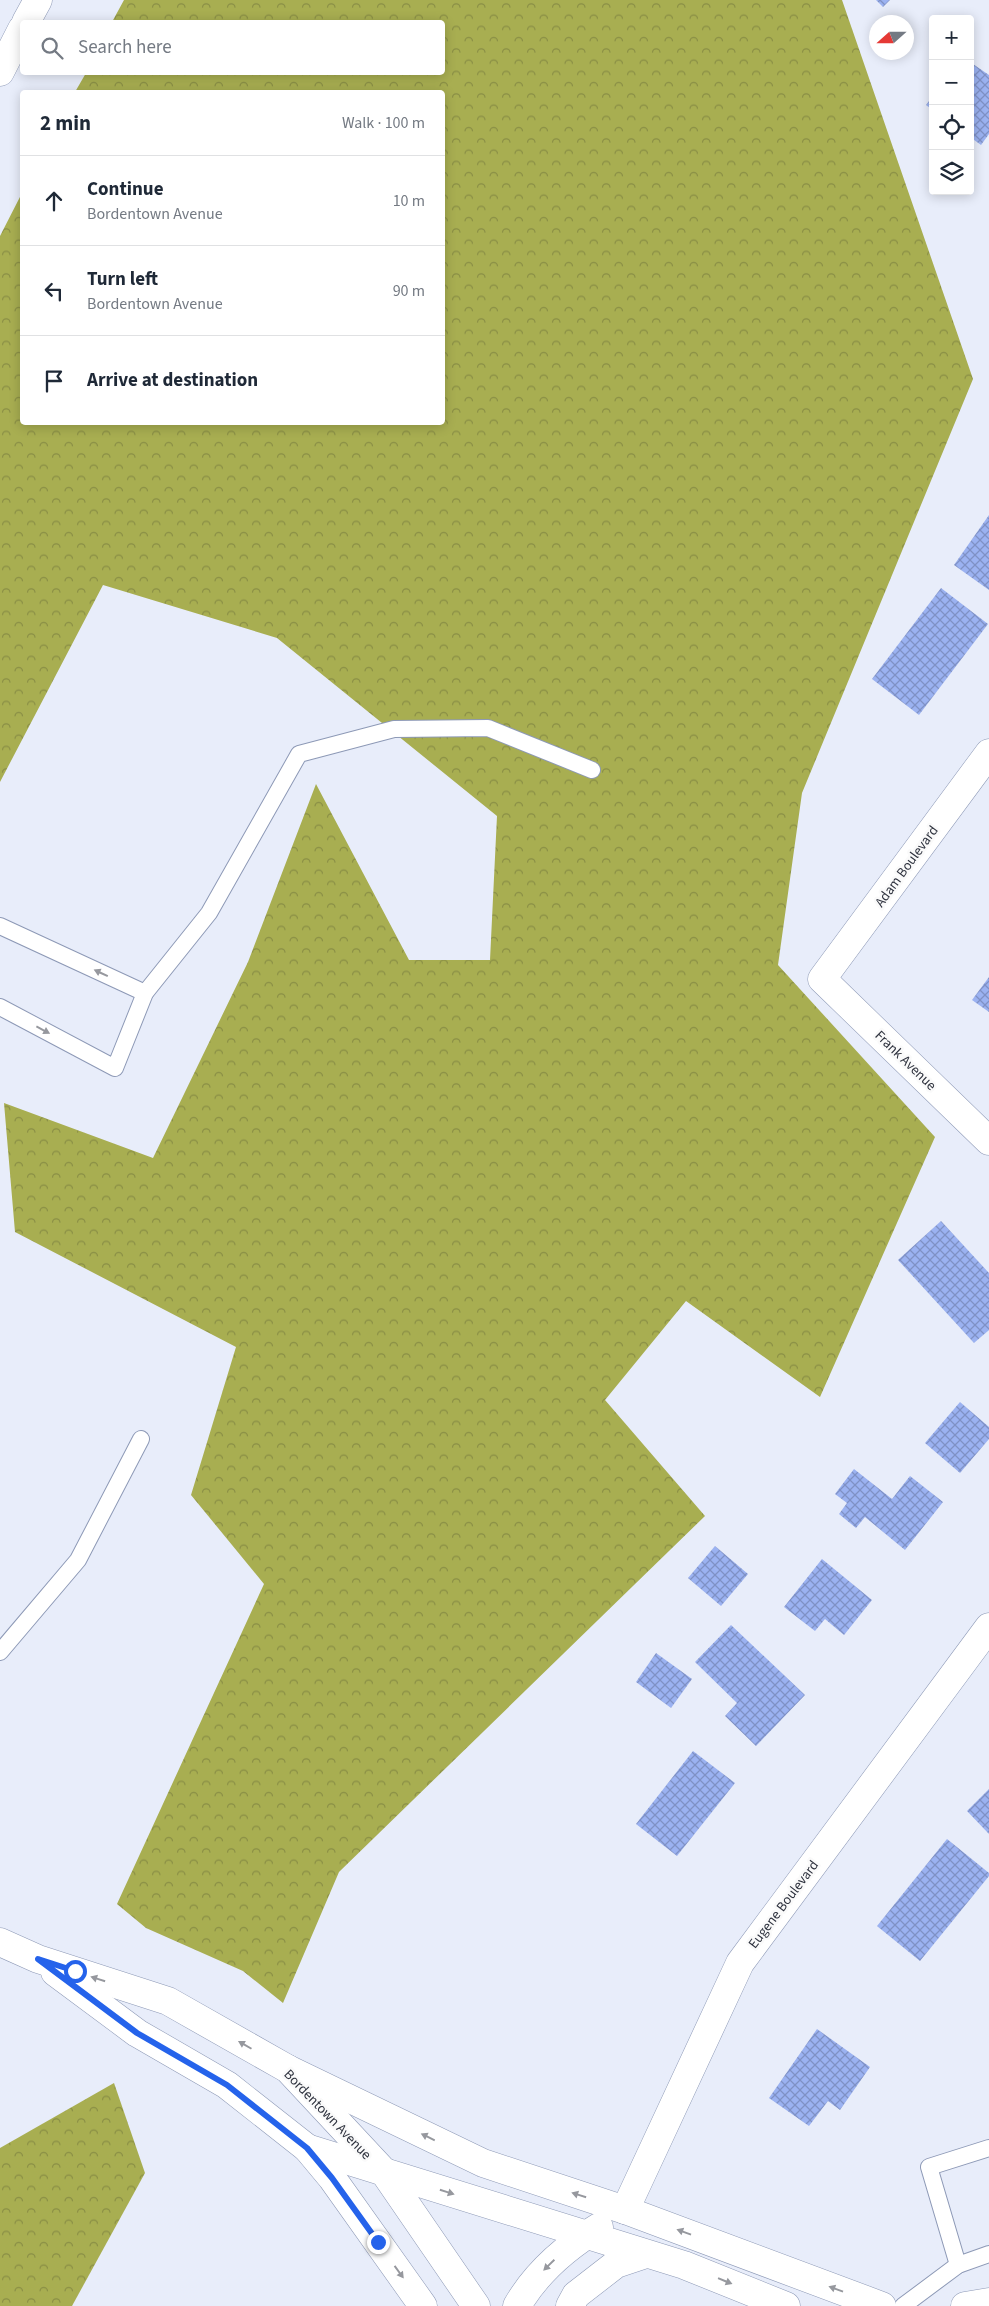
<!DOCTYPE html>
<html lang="en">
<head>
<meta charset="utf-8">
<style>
  :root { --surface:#fff; --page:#f6f6f7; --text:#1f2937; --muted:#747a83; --line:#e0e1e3 }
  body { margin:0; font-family:"Source Sans 3",sans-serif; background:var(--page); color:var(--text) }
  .controls { position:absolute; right:15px; top:15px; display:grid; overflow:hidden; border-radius:5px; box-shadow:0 2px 12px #0003 }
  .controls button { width:45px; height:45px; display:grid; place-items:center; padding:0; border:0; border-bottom:1px solid var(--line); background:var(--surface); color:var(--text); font:25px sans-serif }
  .compass { position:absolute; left:869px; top:15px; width:45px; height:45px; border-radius:50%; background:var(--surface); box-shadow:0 2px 12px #0003; rotate:249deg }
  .stop { position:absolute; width:15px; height:15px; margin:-11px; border:4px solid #2563eb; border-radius:50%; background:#fff }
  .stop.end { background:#2563eb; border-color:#fff; box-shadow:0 1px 5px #0008 }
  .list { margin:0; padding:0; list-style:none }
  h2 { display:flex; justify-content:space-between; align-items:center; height:65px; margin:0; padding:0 20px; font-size:21px }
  h2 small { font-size:16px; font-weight:400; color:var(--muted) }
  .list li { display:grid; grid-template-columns:32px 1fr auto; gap:15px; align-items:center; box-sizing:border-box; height:90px; padding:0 20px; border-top:1px solid var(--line) }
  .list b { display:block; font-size:19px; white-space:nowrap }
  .list p { margin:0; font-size:16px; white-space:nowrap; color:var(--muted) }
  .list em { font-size:16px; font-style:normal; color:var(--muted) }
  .icon { flex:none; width:28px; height:28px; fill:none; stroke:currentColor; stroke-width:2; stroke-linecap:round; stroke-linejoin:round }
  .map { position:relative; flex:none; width:989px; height:2306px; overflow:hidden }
  .search { position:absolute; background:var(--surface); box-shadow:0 2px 12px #0003; left:20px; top:20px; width:425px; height:55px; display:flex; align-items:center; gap:12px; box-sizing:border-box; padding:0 18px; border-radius:5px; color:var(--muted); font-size:19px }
  .panel { position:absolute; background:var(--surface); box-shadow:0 2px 12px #0003; left:20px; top:90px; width:425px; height:335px; border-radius:5px }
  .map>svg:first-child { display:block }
</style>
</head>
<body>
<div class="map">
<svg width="989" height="2306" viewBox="0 0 989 2306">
  <defs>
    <pattern id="forest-crowns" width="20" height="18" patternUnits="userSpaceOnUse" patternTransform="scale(1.25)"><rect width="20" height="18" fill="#a8ae51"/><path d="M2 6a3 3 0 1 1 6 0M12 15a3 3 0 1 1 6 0" fill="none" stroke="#898e45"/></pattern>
    <pattern id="building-cross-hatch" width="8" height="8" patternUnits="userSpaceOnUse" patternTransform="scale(1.25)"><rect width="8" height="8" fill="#9bb2f1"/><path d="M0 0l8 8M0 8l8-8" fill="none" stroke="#7f91c5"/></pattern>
  </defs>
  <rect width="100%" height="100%" fill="#e8edfa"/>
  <g fill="url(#forest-crowns)">
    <polygon points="124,0 842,0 973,379 802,793 778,965 935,1137 820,1397 686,1301 605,1400 705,1516 339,1872 283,2003 243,1971 146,1928 117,1904 264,1584 191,1495 236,1347 15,1232 4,1103 153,1158 248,962 316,784 409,960 490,960 497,816 277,638 103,585 0,782 0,236 22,193 22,422 442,422 442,92 75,92 86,73 442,72 442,22 112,22"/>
    <polygon points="114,2083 145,2173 72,2306 0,2306 0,2148"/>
  </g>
  <g fill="url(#building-cross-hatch)">
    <polygon points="876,0 890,0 883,7"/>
    <polygon points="970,62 989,75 989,134 981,145 970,137"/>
    <polygon points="933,96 933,110 926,105"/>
    <polygon points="989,515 989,590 954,565"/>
    <polygon points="941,588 988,624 919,715 872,679"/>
    <polygon points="989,977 989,1012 972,1000"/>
    <polygon points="941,1221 989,1273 989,1330 974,1343 898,1260"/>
    <polygon points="960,1402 989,1427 989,1439 960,1473 925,1443"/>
    <polygon points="854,1469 892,1499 910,1476 943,1502 905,1550 865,1517 856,1528 839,1514 847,1503 835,1494"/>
    <polygon points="715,1546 748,1574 721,1606 688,1578"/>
    <polygon points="822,1559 872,1600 844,1635 825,1619 815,1631 784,1607"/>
    <polygon points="731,1625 805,1695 756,1746 725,1716 737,1703 695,1662"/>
    <polygon points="656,1653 692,1679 671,1708 636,1682"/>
    <polygon points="693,1751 735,1783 677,1856 636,1824"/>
    <polygon points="989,1789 989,1834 967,1811"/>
    <polygon points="947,1839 989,1873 989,1876 920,1961 877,1926"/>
    <polygon points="817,2029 870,2067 840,2110 828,2101 809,2126 769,2098"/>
  </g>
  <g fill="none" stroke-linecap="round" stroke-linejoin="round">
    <g stroke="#8d99b6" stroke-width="18">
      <g id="lane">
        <polyline points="0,926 145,993"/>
        <polyline points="0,1007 115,1068 145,993 209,913 299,754 394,729 488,728 592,770"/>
        <polyline points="0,1652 78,1560 141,1439"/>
        <polyline points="958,2265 929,2167 989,2148"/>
        <polyline points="903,2306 958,2265 989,2254"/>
      </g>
    </g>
    <g stroke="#8d99b6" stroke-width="29">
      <g id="street">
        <polyline points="989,753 822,979 989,1141"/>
        <polyline points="625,2210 740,1963 989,1627"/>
      </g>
    </g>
    <g stroke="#8d99b6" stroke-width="29">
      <g id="secondary">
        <polyline points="0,1942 38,1959 168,2001 288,2069 384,2172 476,2306"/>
        <polyline points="55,1972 137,2033 227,2085 307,2148 332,2178 423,2306"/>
      </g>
    </g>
    <g stroke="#8d99b6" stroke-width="29">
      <g id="highway">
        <polyline points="26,22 38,0"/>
        <polyline points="0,72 22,29"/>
        <polyline points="288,2069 483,2163 625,2210 882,2306"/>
        <polyline points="307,2148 684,2265 786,2306"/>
        <path d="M517,2306C536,2273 566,2247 599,2227"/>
        <polyline points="570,2306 576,2295 616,2264 646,2254"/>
        <polyline points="965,2306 989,2302"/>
      </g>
    </g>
    <use href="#lane" stroke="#fff" stroke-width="16"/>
    <use href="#street" stroke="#fff" stroke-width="28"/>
    <use href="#secondary" stroke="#fff" stroke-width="28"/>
    <use href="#highway" stroke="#fff" stroke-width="28"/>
  </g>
  <defs><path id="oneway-solid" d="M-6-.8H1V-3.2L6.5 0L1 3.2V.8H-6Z" transform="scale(1.25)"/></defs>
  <g fill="#96989e">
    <use href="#oneway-solid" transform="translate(101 973) rotate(-155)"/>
    <use href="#oneway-solid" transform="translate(43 1030) rotate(28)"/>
    <use href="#oneway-solid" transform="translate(98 1979) rotate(-162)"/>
    <use href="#oneway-solid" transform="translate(245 2045) rotate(-150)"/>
    <use href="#oneway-solid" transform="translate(428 2137) rotate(-154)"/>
    <use href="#oneway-solid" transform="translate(447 2192) rotate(18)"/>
    <use href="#oneway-solid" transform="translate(579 2195) rotate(-162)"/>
    <use href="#oneway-solid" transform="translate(684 2232) rotate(-160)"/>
    <use href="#oneway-solid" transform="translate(549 2265) rotate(136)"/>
    <use href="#oneway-solid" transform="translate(399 2272) rotate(54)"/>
    <use href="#oneway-solid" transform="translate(725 2281) rotate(22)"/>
    <use href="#oneway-solid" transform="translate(836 2289) rotate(-160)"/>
  </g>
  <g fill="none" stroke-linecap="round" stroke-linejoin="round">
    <polyline stroke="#2563eb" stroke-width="6" points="75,1971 38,1959 137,2033 227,2085 307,2148 332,2178 378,2242"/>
  </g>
  <g text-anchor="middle" stroke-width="5" stroke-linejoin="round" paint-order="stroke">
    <g font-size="14" fill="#2e323e" stroke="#fafafa">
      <text transform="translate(906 866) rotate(-54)" y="5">Adam Boulevard</text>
      <text transform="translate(906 1060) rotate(44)" y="5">Frank Avenue</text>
      <text transform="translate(783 1904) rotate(-53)" y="5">Eugene Boulevard</text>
      <text transform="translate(328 2114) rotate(46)" y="5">Bordentown Avenue</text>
    </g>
  </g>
</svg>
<div class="controls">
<button>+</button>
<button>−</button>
<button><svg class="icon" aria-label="locate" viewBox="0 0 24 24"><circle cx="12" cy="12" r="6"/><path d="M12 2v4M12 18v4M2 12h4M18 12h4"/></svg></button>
<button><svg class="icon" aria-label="layers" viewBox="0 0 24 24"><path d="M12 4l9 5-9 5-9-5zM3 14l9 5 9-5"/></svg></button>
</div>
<svg class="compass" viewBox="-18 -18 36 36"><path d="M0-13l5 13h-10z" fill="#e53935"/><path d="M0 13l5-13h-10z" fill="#747a83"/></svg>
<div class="stop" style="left:75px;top:1971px"></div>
<div class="stop end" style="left:378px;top:2242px"></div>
<div class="search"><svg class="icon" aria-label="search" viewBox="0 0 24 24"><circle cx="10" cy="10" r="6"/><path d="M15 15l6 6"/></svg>Search here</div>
<section class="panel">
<h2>2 min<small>Walk · 100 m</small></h2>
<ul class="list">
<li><svg class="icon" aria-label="ahead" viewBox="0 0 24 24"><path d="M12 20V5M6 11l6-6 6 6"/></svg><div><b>Continue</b><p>Bordentown Avenue</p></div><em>10 m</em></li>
<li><svg class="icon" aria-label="left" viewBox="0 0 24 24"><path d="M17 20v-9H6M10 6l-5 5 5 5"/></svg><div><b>Turn left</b><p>Bordentown Avenue</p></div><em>90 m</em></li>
<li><svg class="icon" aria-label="arrive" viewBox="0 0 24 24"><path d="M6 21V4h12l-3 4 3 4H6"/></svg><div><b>Arrive at destination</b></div></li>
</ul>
</section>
</div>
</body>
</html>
